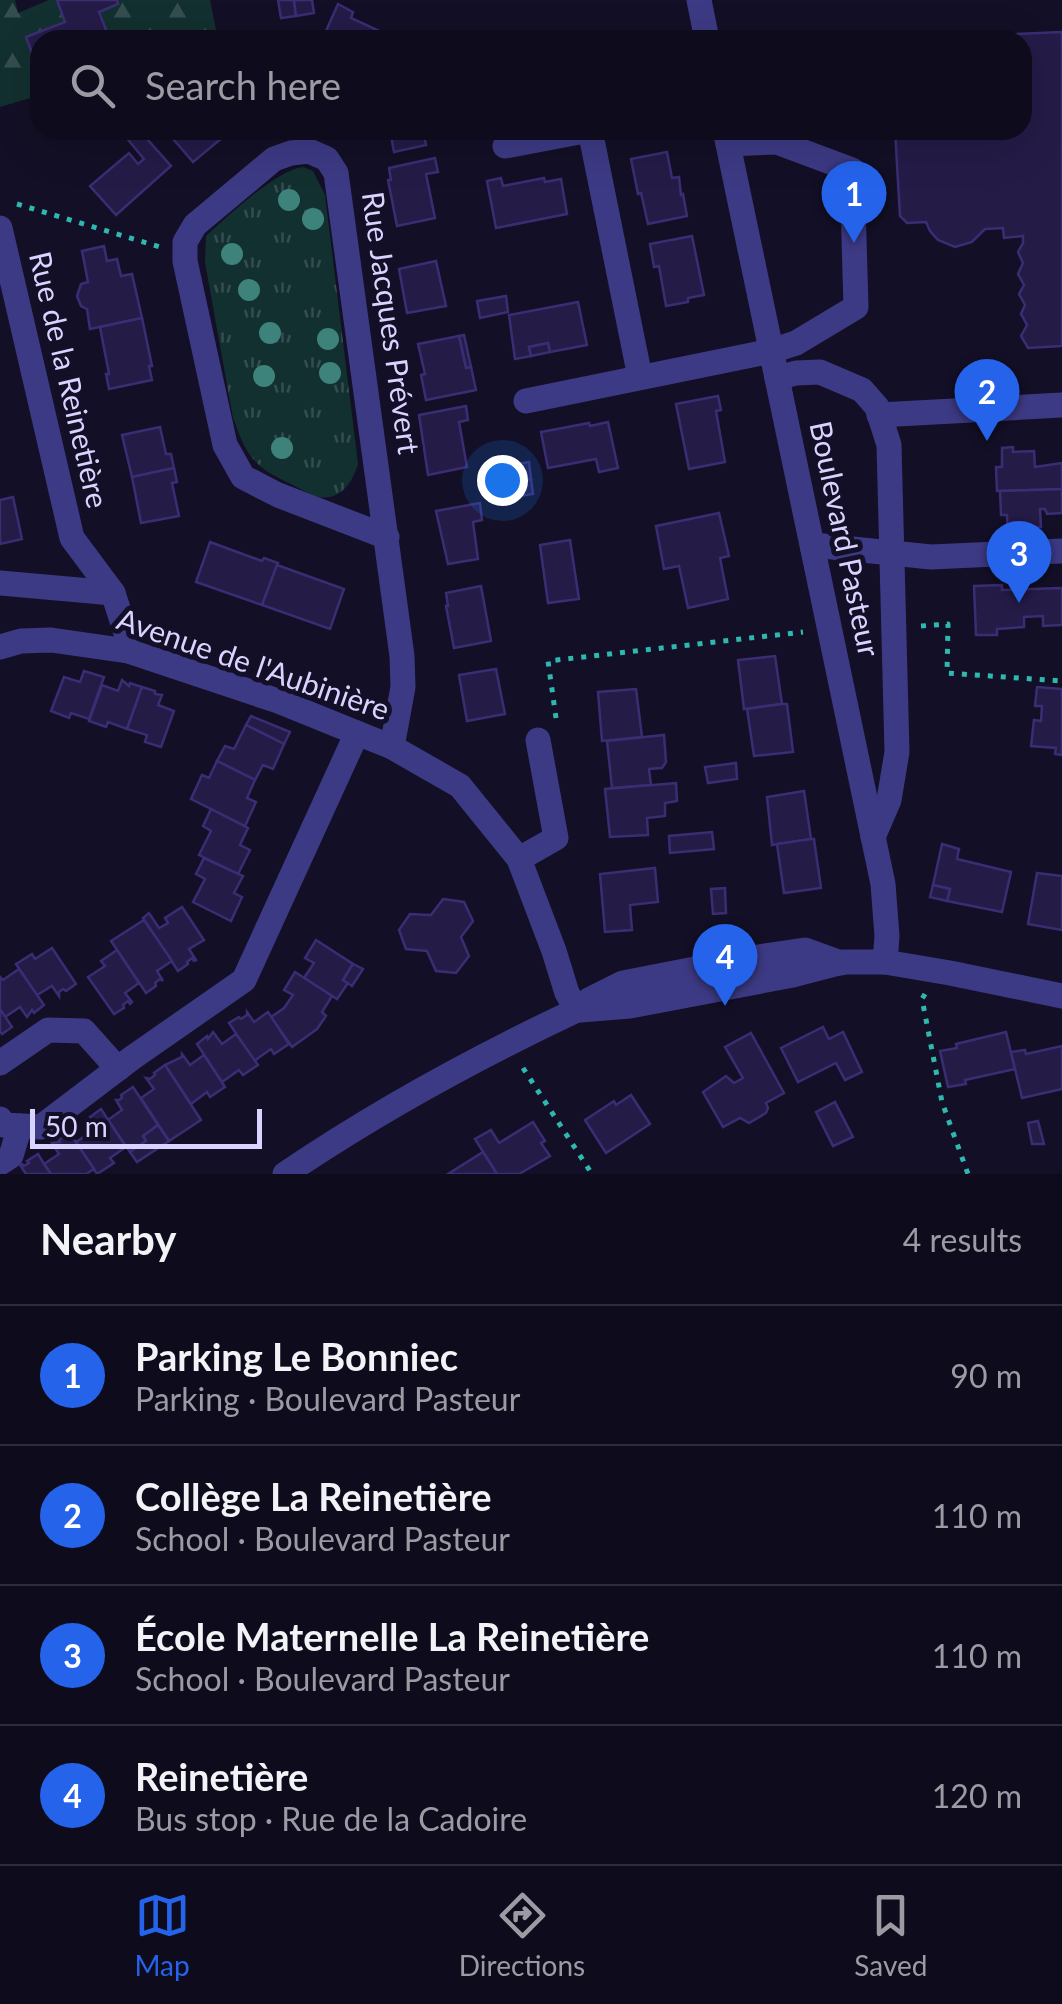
<!DOCTYPE html>
<html lang="en">
<head>
<meta charset="utf-8">
<style>
  :root { --surface:#0e0b1c; --page:#1c1929; --text:#f1f3f6; --muted:#9b9ba3; --line:#2e2b3b; --accent:#2563eb }
  body { margin:0; font-family:Lato,sans-serif; background:var(--page); color:var(--text) }
  .scale { position:absolute; left:30px; bottom:25px; width:232px; box-sizing:border-box; padding-left:10px; border:5px solid #d9d4ff; border-top:0; font-size:28px; line-height:35px; white-space:nowrap; color:#d9d4ff; -webkit-text-stroke:8px #130f26; paint-order:stroke }
  .you { position:absolute; left:502px; top:480px; width:35px; height:35px; margin:-25px; border:8px solid #fff; border-radius:50%; background:#1a73e8; box-shadow:0 0 0 15px #1a73e833 }
  .badge { display:grid; place-items:center; width:65px; height:65px; border-radius:50%; background:var(--accent); color:#fff; font-size:32px; font-weight:700 }
  .pin { position:absolute; translate:-50% -82px; filter:drop-shadow(0 2px 5px #0008) }
  .pin::after { content:''; position:absolute; top:52px; width:35px; height:30px; background:inherit; clip-path:polygon(0 0,100% 0,50% 100%) }
  .list { margin:0; padding:0; list-style:none }
  h2 { display:flex; justify-content:space-between; align-items:center; height:130px; margin:0; padding:0 40px; font-size:42px }
  h2 small { font-size:32px; font-weight:400; color:var(--muted) }
  .list li { display:grid; grid-template-columns:65px 1fr auto; gap:30px; align-items:center; box-sizing:border-box; height:140px; padding:0 40px; border-top:2px solid var(--line) }
  .list b { display:block; font-size:38px; white-space:nowrap }
  .list p { margin:0; font-size:32px; white-space:nowrap; color:var(--muted) }
  .list em { font-size:32px; font-style:normal; color:var(--muted) }
  .icon { flex:none; width:55px; height:55px; fill:none; stroke:currentColor; stroke-width:2; stroke-linecap:round; stroke-linejoin:round }
  .map { position:relative; flex:none; width:1062px; height:1174px; overflow:hidden }
  .search { position:absolute; background:var(--surface); box-shadow:0 10px 40px #0002; left:30px; right:30px; top:30px; height:110px; display:flex; align-items:center; gap:25px; box-sizing:border-box; padding:0 35px; border-radius:30px; color:var(--muted); font-size:38px }
  .sheet { height:690px; background:var(--surface) }
  nav { display:flex; justify-content:space-around; align-items:center; box-sizing:border-box; height:140px; border-top:2px solid var(--line); background:var(--surface); font-size:28px; color:var(--muted) }
  nav a { display:grid; justify-items:center; gap:5px }
  nav .on { color:var(--accent) }
  .map>svg:first-child { display:block }
</style>
</head>
<body>
<div class="map">
<svg width="1062" height="1174" viewBox="0 0 1062 1174">
  <defs>
    <pattern id="grass-tufts" width="24" height="20" patternUnits="userSpaceOnUse" patternTransform="scale(2.5)"><rect width="24" height="20" fill="#12302f"/><path d="M3 7l-1-3M5 7V3M7 7l1-3M15 17l-1-3M17 17v-4M19 17l1-3" fill="none" stroke="#344d4e"/></pattern>
    <pattern id="forest-firs" width="22" height="20" patternUnits="userSpaceOnUse" patternTransform="scale(2.5)"><rect width="22" height="20" fill="#12302f"/><path d="M5 1l3.5 6h-7zM16 11l3.5 6h-7z" fill="#344d4e"/></pattern>
  </defs>
  <rect width="100%" height="100%" fill="#130f26"/>
  <path fill="url(#grass-tufts)" d="M303,167L313,171L325,195L358,464C353,481 341,501 319,497C309,495 298,487 289,483C274,476 260,469 250,455C242,444 238,430 233,418L205,262L206,236C227,217 276,170 303,167Z"/>
  <polygon fill="url(#forest-firs)" points="0,0 15,0 18,13 49,0 210,0 218,40 40,40 40,95 0,107"/>
  <g fill="#241b47" stroke="#3b2d73" stroke-width="2.5">
    <polygon points="57,0 117,0 118,4 99,12 110,40 40,40 40,63 36,64 26,37 65,22"/>
    <polygon points="278,0 294,0 296,16 281,18"/>
    <polygon points="294,0 312,0 314,13 296,16"/>
    <polygon points="338,4 353,12 351,18 386,34 383,40 322,40"/>
    <polygon points="646,32 648,40 604,40"/>
    <polygon points="1062,32 1062,346 1028,348 1021,336 1027,325 1021,314 1025,305 1019,294 1024,285 1018,274 1023,263 1018,252 1023,243 1023,236 1004,238 1003,228 985,229 972,242 955,247 938,240 930,231 926,222 907,223 900,216 895,130 1022,130 1022,40 947,40 947,37"/>
    <polygon points="120,130 139,130 171,166 116,215 90,186 129,153 138,164 144,159"/>
    <polygon points="172,130 226,130 228,133 193,162 168,133"/>
    <polygon points="390,130 423,130 426,145 394,152"/>
    <polygon points="667,152 672,178 679,177 681,195 683,194 687,216 648,224 641,193 638,194 631,159"/>
    <polygon points="435,158 438,172 426,174 435,218 397,226 388,180 391,180 389,168"/>
    <polygon points="501,178 503,186 544,178 545,182 561,179 567,214 496,228 487,181"/>
    <polygon points="692,236 704,295 688,298 688,302 666,306 659,266 654,267 650,244"/>
    <polygon points="104,246 107,261 117,259 121,276 132,274 142,318 90,329 87,309 81,306 77,296 81,284 88,282 82,251"/>
    <polygon points="436,261 446,306 407,313 399,269"/>
    <polygon points="506,296 508,312 480,318 477,301"/>
    <polygon points="578,302 587,345 550,352 548,343 529,347 531,356 515,359 509,315"/>
    <polygon points="142,318 152,366 149,366 152,380 109,389 106,374 109,374 100,327"/>
    <polygon points="464,335 471,367 466,368 459,336"/>
    <polygon points="459,336 466,368 471,367 476,390 426,400 421,375 425,374 418,344"/>
    <polygon points="548,343 550,352 531,356 529,347"/>
    <polygon points="718,396 721,410 716,411 725,462 689,469 676,404"/>
    <polygon points="466,406 468,420 459,422 467,467 428,475 419,415"/>
    <polygon points="608,422 618,468 599,472 596,459 548,468 541,432 589,423 590,426"/>
    <polygon points="160,427 166,454 171,454 174,468 132,477 122,435"/>
    <polygon points="1013,447 1013,452 1034,451 1035,467 1062,463 1062,489 997,491 996,467 1002,467 1002,448"/>
    <polygon points="529,462 531,479 504,484 502,467"/>
    <polygon points="174,468 177,482 172,483 179,516 141,523 132,477"/>
    <polygon points="531,479 533,494 507,498 504,484"/>
    <polygon points="1062,489 1062,513 1047,514 1045,509 1040,509 1041,527 1018,529 1018,534 1008,535 1007,515 1001,515 1000,491"/>
    <polygon points="13,497 22,539 0,544 0,500"/>
    <polygon points="480,503 482,520 473,522 478,559 448,564 436,511"/>
    <polygon points="719,513 729,556 720,558 728,599 688,608 679,566 664,569 656,526"/>
    <polygon points="570,540 579,599 548,603 540,545"/>
    <polygon points="210,542 262,561 264,558 278,563 262,605 196,582"/>
    <polygon points="277,565 344,589 330,629 262,605"/>
    <polygon points="1002,585 1002,590 1062,588 1062,625 1043,626 1043,616 1024,617 1024,627 997,629 997,635 976,635 974,586"/>
    <polygon points="481,586 491,641 454,648 446,606 448,606 446,593"/>
    <polygon points="775,656 782,704 744,709 738,660"/>
    <polygon points="496,669 505,714 467,721 459,675"/>
    <polygon points="84,671 104,677 89,719 71,713 69,718 51,711 64,677 80,682"/>
    <polygon points="122,680 129,686 130,683 142,687 127,729 108,722 106,727 89,721 102,685 118,691"/>
    <polygon points="142,687 155,691 155,694 162,695 158,705 174,711 161,747 145,742 147,735 127,729"/>
    <polygon points="1037,687 1062,689 1062,755 1055,754 1056,748 1031,746 1034,720 1041,721 1042,706 1035,706"/>
    <polygon points="636,689 642,737 602,741 598,692"/>
    <polygon points="782,704 787,704 793,752 754,756 747,709"/>
    <polygon points="251,716 290,732 284,744 246,725"/>
    <polygon points="246,725 284,744 273,769 263,765 255,780 217,761 225,746 234,749"/>
    <polygon points="664,735 666,762 662,768 649,769 651,785 612,788 607,741"/>
    <polygon points="217,761 255,780 247,798 256,802 245,826 191,799 202,775 209,778"/>
    <polygon points="736,763 737,779 708,783 705,767"/>
    <polygon points="676,783 677,801 665,803 665,816 647,818 648,835 610,837 605,789"/>
    <polygon points="804,791 811,839 772,845 767,797"/>
    <polygon points="211,809 248,828 240,845 250,850 238,874 199,855 211,831 203,826"/>
    <polygon points="712,832 714,849 670,853 669,836"/>
    <polygon points="811,839 814,839 821,888 784,893 777,844"/>
    <polygon points="942,844 959,849 957,859 1011,872 1002,912 947,901 950,889 933,885"/>
    <polygon points="204,858 243,876 234,893 242,897 231,921 193,902 205,879 196,874"/>
    <polygon points="655,868 658,902 630,905 632,930 605,932 600,874"/>
    <polygon points="1037,873 1062,876 1062,930 1028,924"/>
    <polygon points="933,885 950,889 947,901 930,897"/>
    <polygon points="725,888 726,913 713,914 711,889"/>
    <polygon points="443,899 464,902 473,921 461,937 469,956 456,973 436,971 427,951 406,949 399,930 410,914 431,915"/>
    <polygon points="182,907 204,940 189,949 196,960 194,961 192,958 187,962 188,964 178,971 143,918 149,913 159,928 168,923 165,918"/>
    <polygon points="144,920 172,961 157,971 163,981 160,979 155,983 156,986 146,993 111,941"/>
    <polygon points="316,940 353,964 343,980 348,983 337,999 304,978 314,963 305,958"/>
    <polygon points="52,948 76,984 66,991 63,989 59,992 59,996 52,986 37,995 16,964 32,954 35,959"/>
    <polygon points="117,950 139,983 125,993 132,1002 130,1004 128,1001 123,1005 124,1008 114,1014 88,977 105,966 101,961"/>
    <polygon points="353,964 363,969 352,986 343,980"/>
    <polygon points="19,969 44,1005 34,1013 32,1010 27,1017 20,1007 5,1017 0,1009 0,977 3,980"/>
    <polygon points="295,972 332,996 322,1012 326,1016 317,1029 292,1047 271,1017 284,1008 293,995 284,990"/>
    <polygon points="0,1009 12,1027 2,1034 0,1032"/>
    <polygon points="247,1012 254,1022 268,1012 289,1044 274,1054 271,1049 254,1061 229,1023 239,1017 241,1019 247,1015"/>
    <polygon points="823,1027 829,1039 843,1032 862,1072 845,1080 836,1063 798,1082 781,1048"/>
    <polygon points="213,1032 222,1044 236,1034 258,1065 243,1075 239,1070 222,1082 197,1044 207,1036 208,1039"/>
    <polygon points="1006,1032 1015,1069 965,1080 966,1084 948,1087 940,1051 957,1048 956,1044"/>
    <polygon points="751,1033 784,1093 766,1103 768,1108 766,1113 749,1123 740,1118 723,1127 703,1092 726,1076 734,1083 743,1078 725,1047"/>
    <polygon points="1062,1046 1062,1089 1022,1098 1011,1052 1025,1050 1026,1054"/>
    <polygon points="182,1054 190,1065 204,1055 225,1087 210,1097 207,1092 191,1104 165,1065 182,1057"/>
    <polygon points="165,1065 201,1120 169,1141 141,1098 154,1089 146,1078 150,1079 155,1075 154,1073"/>
    <polygon points="133,1087 158,1125 143,1136 146,1141 130,1152 108,1120 122,1110 116,1100 119,1100 122,1098 121,1095"/>
    <polygon points="631,1095 650,1124 606,1153 585,1120 614,1101 616,1105"/>
    <polygon points="835,1102 853,1137 833,1146 816,1112"/>
    <polygon points="101,1109 126,1147 110,1158 114,1163 97,1174 76,1142 91,1132 85,1122 92,1120 90,1117"/>
    <polygon points="1038,1121 1044,1144 1032,1144 1028,1123"/>
    <polygon points="533,1122 545,1141 541,1143 550,1156 519,1174 497,1174 475,1139 491,1130 499,1143"/>
    <polygon points="158,1125 169,1141 137,1162 130,1152 146,1141 143,1136"/>
    <polygon points="69,1132 94,1169 86,1174 51,1174 44,1164 59,1154 52,1143 60,1142 59,1140"/>
    <polygon points="483,1152 497,1174 448,1174"/>
    <polygon points="38,1154 44,1164 51,1174 26,1174 20,1165 22,1164 24,1166 29,1163 27,1161"/>
  </g>
  <g fill="none" stroke-linecap="round" stroke-linejoin="round">
    <g stroke="#2fb8b0" stroke-width="5" stroke-dasharray="5 8" stroke-linecap="butt">
      <polyline points="17,204 160,247"/>
      <polyline points="921,626 948,624 947,673 1062,681"/>
      <polyline points="556,718 548,661 803,632"/>
      <polyline points="925,994 922,999 942,1102 968,1174"/>
      <polyline points="523,1068 592,1174"/>
    </g>
    <g stroke="#3d3a85" stroke-width="25">
      <polyline points="699,0 707,40"/>
      <polyline points="725,130 883,884 887,936 885,962"/>
      <polyline points="505,146 590,130 640,377"/>
      <polyline points="0,228 72,538 113,593 126,633 128,651"/>
      <polyline points="777,378 796,373 820,372 862,390 877,407 889,445 897,752 889,800 873,837"/>
      <polyline points="526,401 771,351 796,343 856,307 852,170 777,142 728,144"/>
      <polyline points="879,415 1062,405"/>
      <polyline points="387,537 278,495 243,477 225,445 185,261 185,242 195,225 274,159 291,153 309,151 327,159 336,173 402,656 403,687 392,747"/>
      <polyline points="813,549 823,546 931,557 1062,551"/>
      <polyline points="0,583 113,593"/>
      <polyline points="0,647 21,641 51,640 128,651 278,701 357,733 392,747 460,786 519,859 554,951 567,993 577,1010"/>
      <polyline points="519,859 556,838 538,740"/>
      <polyline points="580,1010 630,1006 793,975 843,962 885,962 950,973 1062,996"/>
      <polyline points="0,1063 48,1030 84,1031 118,1069"/>
      <polyline points="0,1119 4,1125 41,1127 132,1058 244,980 357,733"/>
      <polyline points="0,1163 11,1156 20,1126"/>
      <path d="M285,1174C378,1111 475,1058 577,1010L589,1000L623,983L751,958L805,950L841,963"/>
    </g>
  </g>
  <g fill="#3d827b">
    <circle cx="289" cy="200" r="11"/>
    <circle cx="313" cy="219" r="11"/>
    <circle cx="232" cy="254" r="11"/>
    <circle cx="249" cy="290" r="11"/>
    <circle cx="270" cy="333" r="11"/>
    <circle cx="328" cy="339" r="11"/>
    <circle cx="330" cy="373" r="11"/>
    <circle cx="264" cy="376" r="11"/>
    <circle cx="282" cy="448" r="11"/>
  </g>
  <g text-anchor="middle" stroke-width="10" stroke-linejoin="round" paint-order="stroke">
    <g font-size="30" fill="#d9d4ff" stroke="#130f26">
      <text transform="translate(390 323) rotate(82)" y="10">Rue Jacques Prévert</text>
      <text transform="translate(68 380) rotate(77)" y="10">Rue de la Reinetière</text>
      <text transform="translate(844 539) rotate(78)" y="10">Boulevard Pasteur</text>
      <text transform="translate(253 665) rotate(19)" y="10">Avenue de l'Aubinière</text>
    </g>
  </g>
</svg>
<div class="scale">50 m</div>
<div class="you"></div>
<div class="pin badge" style="left:854px;top:243px">1</div>
<div class="pin badge" style="left:987px;top:441px">2</div>
<div class="pin badge" style="left:1019px;top:603px">3</div>
<div class="pin badge" style="left:725px;top:1006px">4</div>
<div class="search"><svg class="icon" aria-label="search" viewBox="0 0 24 24"><circle cx="10" cy="10" r="6"/><path d="M15 15l6 6"/></svg>Search here</div>
</div>
<section class="sheet">
<h2>Nearby<small>4 results</small></h2>
<ul class="list">
<li><span class="badge">1</span><div><b>Parking Le Bonniec</b><p>Parking · Boulevard Pasteur</p></div><em>90 m</em></li>
<li><span class="badge">2</span><div><b>Collège La Reinetière</b><p>School · Boulevard Pasteur</p></div><em>110 m</em></li>
<li><span class="badge">3</span><div><b>École Maternelle La Reinetière</b><p>School · Boulevard Pasteur</p></div><em>110 m</em></li>
<li><span class="badge">4</span><div><b>Reinetière</b><p>Bus stop · Rue de la Cadoire</p></div><em>120 m</em></li>
</ul>
</section>
<nav>
<a class="on"><svg class="icon" aria-label="map" viewBox="0 0 24 24"><path d="M3 6l6-2 6 2 6-2v14l-6 2-6-2-6 2zM9 4v14M15 6v14"/></svg>Map</a>
<a><svg class="icon" aria-label="directions" viewBox="0 0 24 24"><path d="M12 3l9 9-9 9-9-9zM9 14v-3h6M13 9l2 2-2 2"/></svg>Directions</a>
<a><svg class="icon" aria-label="saved" viewBox="0 0 24 24"><path d="M7 4h10v16l-5-4-5 4z"/></svg>Saved</a>
</nav>
</body>
</html>
